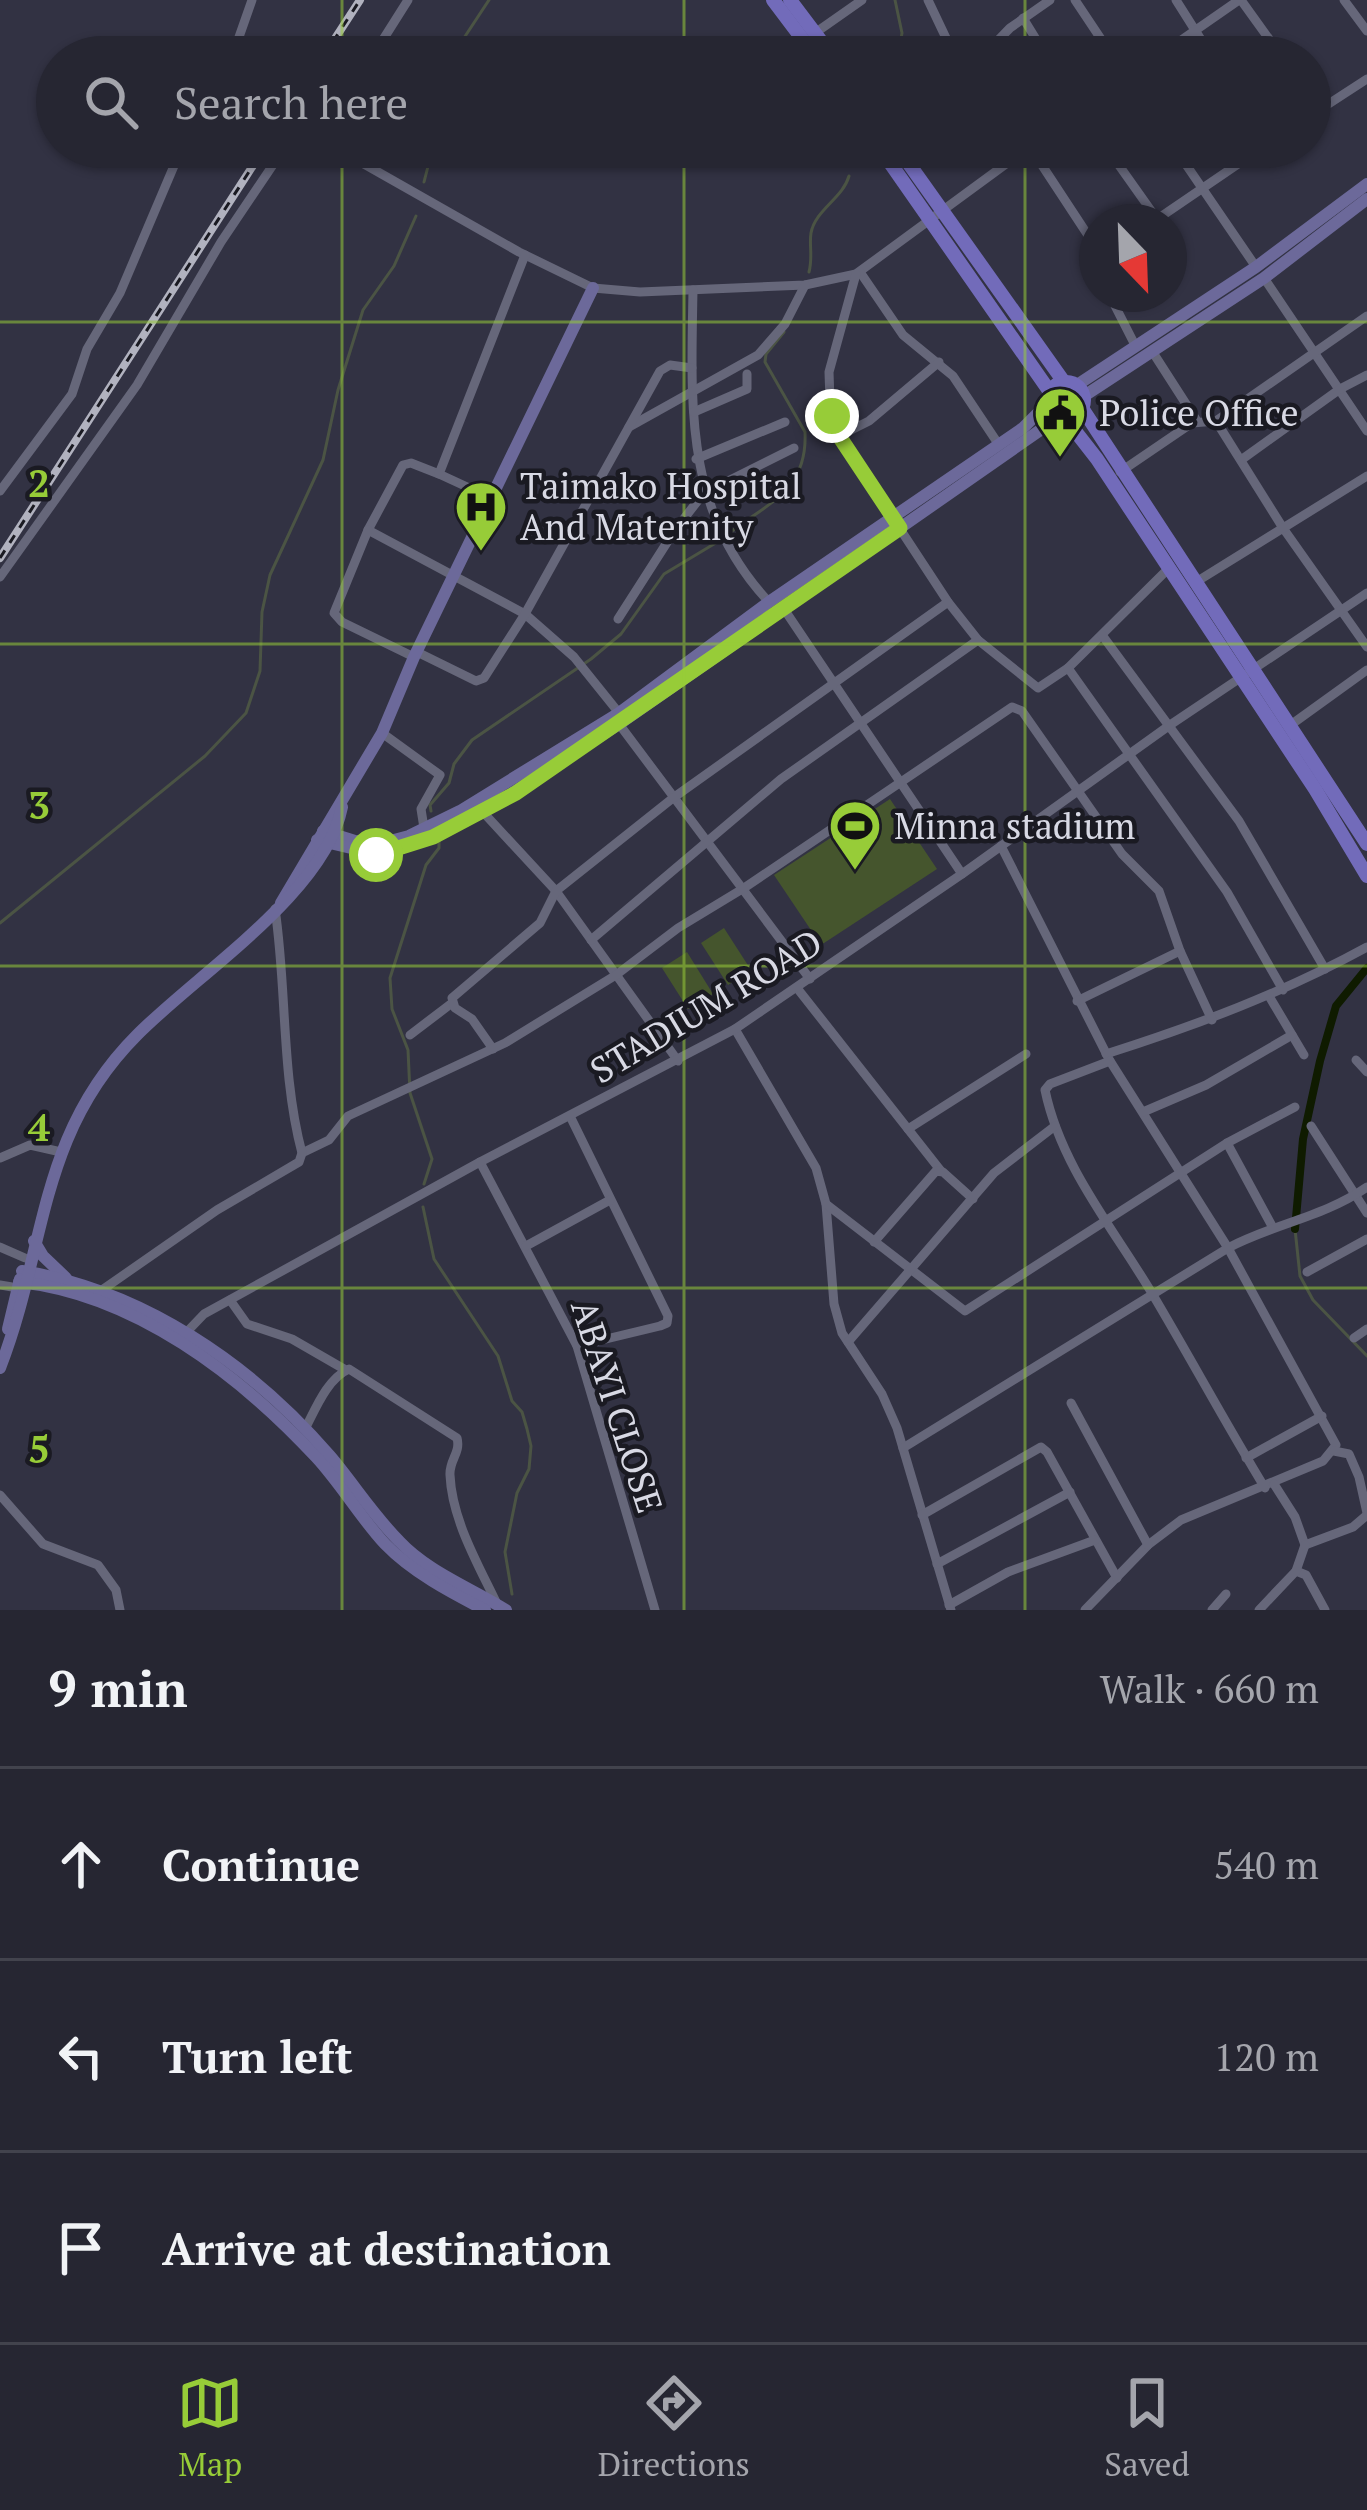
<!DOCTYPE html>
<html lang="en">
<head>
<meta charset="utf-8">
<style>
  :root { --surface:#262632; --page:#32323e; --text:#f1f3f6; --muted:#a4a5ac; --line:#42434d; --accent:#97cc38 }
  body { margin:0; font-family:"PT Serif",serif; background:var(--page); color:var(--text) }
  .compass { position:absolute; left:1079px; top:204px; width:108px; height:108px; border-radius:50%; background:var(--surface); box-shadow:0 3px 9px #0004; rotate:157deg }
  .stop { position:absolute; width:36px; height:36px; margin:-27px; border:9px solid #97cc38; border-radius:50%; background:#fff }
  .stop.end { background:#97cc38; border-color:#fff; box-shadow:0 3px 12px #0008 }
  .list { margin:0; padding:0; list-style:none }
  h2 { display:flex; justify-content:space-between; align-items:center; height:156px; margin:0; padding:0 48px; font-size:51px }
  h2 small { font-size:39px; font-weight:400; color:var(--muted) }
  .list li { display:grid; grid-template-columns:78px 1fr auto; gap:36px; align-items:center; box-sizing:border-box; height:192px; padding:0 48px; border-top:3px solid var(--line) }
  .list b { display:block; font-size:45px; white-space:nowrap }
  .list em { font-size:39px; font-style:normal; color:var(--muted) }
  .icon { flex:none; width:66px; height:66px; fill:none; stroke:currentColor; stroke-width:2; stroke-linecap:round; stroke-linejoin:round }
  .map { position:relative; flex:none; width:1367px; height:1610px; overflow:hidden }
  .search { position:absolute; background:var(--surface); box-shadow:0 3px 9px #0004; left:36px; right:36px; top:36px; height:132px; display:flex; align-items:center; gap:30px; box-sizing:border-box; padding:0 42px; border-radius:66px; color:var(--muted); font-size:45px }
  .sheet { height:732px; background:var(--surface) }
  nav { display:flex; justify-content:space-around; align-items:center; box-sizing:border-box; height:168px; border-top:3px solid var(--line); background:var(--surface); font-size:33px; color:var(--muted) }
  nav a { display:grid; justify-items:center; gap:6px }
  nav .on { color:var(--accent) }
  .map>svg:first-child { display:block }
</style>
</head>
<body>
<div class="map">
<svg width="1367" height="1610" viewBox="0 0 1367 1610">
  <rect width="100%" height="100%" fill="#323243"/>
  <g fill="#45552d">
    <polygon points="890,799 937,869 821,945 774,875"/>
    <polygon points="724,928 751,970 728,985 701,943"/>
    <polygon points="687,952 713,994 688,1009 662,968"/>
  </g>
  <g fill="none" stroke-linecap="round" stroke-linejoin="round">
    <g stroke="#4b5444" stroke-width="3">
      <polyline points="895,0 902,33 898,57"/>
      <polyline points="456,57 460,44 489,0"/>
      <polyline points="424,182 433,147"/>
      <path d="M809,272C813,257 809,245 811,233C815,210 843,198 849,176"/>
      <path d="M727,535C765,504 808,492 805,432L765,362L766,354L784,332"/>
      <polyline points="431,811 430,805 449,783 454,764 472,740 591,659 621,634 664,574 719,541"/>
      <polyline points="0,923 205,756 246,713 260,671 262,612 270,575 323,460 338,390 363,310 394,266 416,216"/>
      <polyline points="424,1184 432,1159 410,1093 408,1050 392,1009 390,978 426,865 439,848 439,840"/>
      <polyline points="423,1207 434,1259 498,1356 512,1401 522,1412 527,1429 531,1446 529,1469 517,1493 505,1552 512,1594"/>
      <polyline points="1295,1229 1300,1276 1313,1300 1367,1356"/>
    </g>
    <polyline stroke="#0f1b00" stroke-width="8" points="1295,1229 1303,1139 1320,1061 1336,1006 1367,968"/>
    <g stroke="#66677a" stroke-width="9">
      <polyline points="928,0 955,57"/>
      <polyline points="1075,0 1113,57"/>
      <polyline points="1176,0 1212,57"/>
      <polyline points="1241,0 1282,57"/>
      <polyline points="1344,0 1367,31"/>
      <polyline points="1023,18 1047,57"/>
      <polyline points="815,33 862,0"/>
      <polyline points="232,57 252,0"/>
      <polyline points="372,57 408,0"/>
      <polyline points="982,57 1010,28 1050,0"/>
      <polyline points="1157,57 1239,0"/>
      <polyline points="1310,116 1367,79"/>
      <polyline points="334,147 519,252 593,288 640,292 805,285 856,274 1029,147"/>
      <polyline points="1030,147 1097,249"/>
      <polyline points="1106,147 1157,219"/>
      <polyline points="1174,147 1256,267"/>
      <polyline points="1153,222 1263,147"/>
      <polyline points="1097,264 1097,273"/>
      <polyline points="860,272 903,335 953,376 999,445"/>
      <polyline points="856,274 829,372 830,401 839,436 948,602 978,640 1038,688 1068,668 1167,570"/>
      <polyline points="1264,278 1367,431"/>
      <path d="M693,290C691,405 684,512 769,602"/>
      <polyline points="1109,294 1136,347"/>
      <polyline points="1152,351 1197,421"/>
      <polyline points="694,412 747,389 747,374"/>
      <polyline points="1216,421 1283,528 1367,647"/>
      <polyline points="629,427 758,355 785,324 805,285"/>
      <polyline points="839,436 869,421 939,362"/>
      <polyline points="696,459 785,422"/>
      <polyline points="1241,460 1340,389 1367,375"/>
      <polyline points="1120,472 1192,423 1216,421 1367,316"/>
      <polyline points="439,474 411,463 403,465 368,530 525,614 574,657 619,713"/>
      <polyline points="0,491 72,394 87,349 120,293 182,147"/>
      <polyline points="708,491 794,448"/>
      <polyline points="491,498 439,474 525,255"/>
      <polyline points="368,530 334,613 342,622 414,657"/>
      <polyline points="0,577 137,385 221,242 285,147"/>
      <polyline points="1196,582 1367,476"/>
      <polyline points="784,609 962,874"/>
      <polyline points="618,619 675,530 707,489"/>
      <polyline points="1102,635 1239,821 1325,969"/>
      <polyline points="417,652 476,681 484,678 525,614 660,371 670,365 692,368"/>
      <polyline points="1068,668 1227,892 1283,990"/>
      <polyline points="619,724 810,979"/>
      <polyline points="1292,724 1367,670"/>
      <polyline points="382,733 440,775 421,809 424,828"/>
      <polyline points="482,811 556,891 678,1061"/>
      <polyline points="1001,846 1110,1061 1228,1248 1336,1445 1323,1461 1181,1520 1148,1545 1085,1610"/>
      <polyline points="591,940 781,779 978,640"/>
      <polyline points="797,988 941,1171"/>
      <polyline points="1269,996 1304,1055"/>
      <polyline points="1077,1001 1180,951"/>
      <polyline points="735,1029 816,1168 826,1204 834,1304 842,1333 882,1394 897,1428 951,1610"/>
      <polyline points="410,1035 452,1003"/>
      <polyline points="493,1049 472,1019 455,1008 452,998 540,923 556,891 673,798 948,602"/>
      <path d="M1106,1054C1197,1025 1283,993 1367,947"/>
      <polyline points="1356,1060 1367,1072"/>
      <path d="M1110,1061L1050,1084L1045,1090C1061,1167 1114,1229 1153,1295C1191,1359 1226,1424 1265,1488"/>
      <polyline points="1143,1112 1206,1085 1292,1035"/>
      <polyline points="570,1116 668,1316 667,1323 660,1326 577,1346"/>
      <polyline points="1311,1126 1367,1213"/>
      <polyline points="908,1129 1026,1054"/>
      <polyline points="1227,1143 1272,1226"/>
      <polyline points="302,1153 329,1140 348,1116 505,1043 616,975 678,928 744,888 1012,707 1022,711 1122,854 1159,891 1180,951 1212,1020"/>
      <polyline points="0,1158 30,1145 61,1152"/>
      <polyline points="480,1162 577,1346 655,1610"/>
      <polyline points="826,1204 965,1311 1227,1143 1295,1107"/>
      <polyline points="874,1242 936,1171 943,1172 973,1199"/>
      <polyline points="526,1246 610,1200"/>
      <polyline points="0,1247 25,1258"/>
      <polyline points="1307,1272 1367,1239"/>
      <polyline points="0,1285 18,1288"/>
      <path d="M102,1290L217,1210L299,1162L302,1153C281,1074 287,989 275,909"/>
      <polyline points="230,1300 247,1324 292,1339 344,1369"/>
      <polyline points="182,1337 204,1314 480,1162 735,1029 962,874 1170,725 1367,593"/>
      <polyline points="1354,1338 1367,1329"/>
      <polyline points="848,1342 994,1173 1055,1126"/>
      <polyline points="1071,1403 1148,1545"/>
      <path d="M305,1429C316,1408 327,1379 349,1369L457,1438C461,1453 449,1460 450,1475C452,1520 478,1564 497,1604"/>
      <path d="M903,1448L1228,1248C1273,1224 1324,1217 1367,1187"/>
      <polyline points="1334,1451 1349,1454 1359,1477 1367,1513"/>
      <polyline points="1246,1458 1322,1416"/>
      <polyline points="1274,1484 1295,1517 1305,1545 1353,1527 1367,1515"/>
      <polyline points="0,1495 43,1544 98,1565 116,1590 120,1610"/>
      <polyline points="922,1515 1041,1447 1047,1452 1117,1578"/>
      <polyline points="937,1564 1070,1492"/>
      <polyline points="1296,1571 1306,1575 1325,1610"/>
      <polyline points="949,1605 1008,1572 1095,1540"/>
      <polyline points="1212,1610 1226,1594"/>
      <polyline points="1259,1610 1296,1571 1305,1545"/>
    </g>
    <g stroke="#6c699a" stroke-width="12">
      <polyline points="1077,385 1256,267 1367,184"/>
      <polyline points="1084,396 1264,278 1367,199"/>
      <polyline points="323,831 355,841 379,844 409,836 460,811 619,713 769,602 1023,428 1048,403"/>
      <polyline points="317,840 381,855 433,837 483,812 619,724 1059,417"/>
      <polyline points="281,903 382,733 414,657 593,288"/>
      <polyline points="34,1241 43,1256 66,1278"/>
      <path d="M22,1271C142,1290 251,1364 330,1456C353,1483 373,1515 399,1541C428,1572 471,1588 506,1610"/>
      <path d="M19,1282C134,1294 240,1375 316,1457C341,1484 360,1517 385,1544C412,1572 450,1592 485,1610"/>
      <polyline points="8,1329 20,1279"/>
      <path d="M0,1368C47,1248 37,1135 137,1035C197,974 325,893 342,807"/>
    </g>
    <g stroke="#726bba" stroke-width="14">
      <polyline points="773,0 816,57"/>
      <polyline points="790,0 833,57"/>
      <polyline points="879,147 1050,392"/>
      <polyline points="897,147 1064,382"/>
      <circle cx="1066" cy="400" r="18"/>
      <polyline points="1082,408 1367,844"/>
      <polyline points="1065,418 1097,459 1315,789 1367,876"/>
    </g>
    <g stroke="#b1b2bf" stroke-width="8">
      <g id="rail">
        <polyline points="323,57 360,0"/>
        <polyline points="0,558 265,147"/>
      </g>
    </g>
    <use href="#rail" stroke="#1a1a22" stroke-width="3" stroke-dasharray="9" stroke-linecap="butt"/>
  </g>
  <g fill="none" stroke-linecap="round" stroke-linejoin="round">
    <polyline stroke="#97cc38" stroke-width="15" points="376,855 433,837 516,793 900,528 839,436 832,416"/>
  </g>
  <path fill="none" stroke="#97cc38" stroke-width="3" stroke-opacity="0.55" d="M342,0V57M684,0V57M1025,0V57M342,147V1610M684,147V1610M1025,147V1610M0,322H1367M0,644H1367M0,966H1367M0,1288H1367"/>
  <defs>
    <g id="civic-pin" transform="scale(2.7)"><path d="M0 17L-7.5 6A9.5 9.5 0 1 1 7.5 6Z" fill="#97cc38" stroke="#1a1a22"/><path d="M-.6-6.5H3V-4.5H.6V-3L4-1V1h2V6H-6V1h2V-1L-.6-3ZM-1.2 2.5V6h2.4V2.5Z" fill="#111"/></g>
    <g id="hospital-pin" transform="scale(2.7)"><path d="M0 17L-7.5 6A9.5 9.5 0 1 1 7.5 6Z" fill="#97cc38" stroke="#1a1a22"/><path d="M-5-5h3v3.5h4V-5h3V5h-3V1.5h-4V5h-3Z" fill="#111"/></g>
    <g id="stadium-pin" transform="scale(2.7)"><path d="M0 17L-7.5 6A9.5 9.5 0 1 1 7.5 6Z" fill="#97cc38" stroke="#1a1a22"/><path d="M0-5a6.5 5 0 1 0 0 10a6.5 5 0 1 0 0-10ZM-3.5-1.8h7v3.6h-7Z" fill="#111"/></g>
  </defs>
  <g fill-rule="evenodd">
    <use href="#civic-pin" x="1060" y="413"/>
    <use href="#hospital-pin" x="481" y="507"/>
    <use href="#stadium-pin" x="855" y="826"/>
  </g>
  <g text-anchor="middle" stroke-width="9" stroke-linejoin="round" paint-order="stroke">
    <g font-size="36" fill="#d8d9e4" stroke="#1a1a22" text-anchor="start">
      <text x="1099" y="426">Police Office</text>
      <text x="520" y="499">Taimako Hospital<tspan x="520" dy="41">And Maternity</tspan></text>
      <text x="894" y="839">Minna stadium</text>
    </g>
    <g font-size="36" fill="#d8d9e4" stroke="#1a1a22">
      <text transform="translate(706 1006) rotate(-31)" y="13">STADIUM ROAD</text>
      <text transform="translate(617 1406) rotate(72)" y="13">ABAYI CLOSE</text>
    </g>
  </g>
  <g font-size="39" text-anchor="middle" font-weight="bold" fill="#97cc38" stroke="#1a1a22" stroke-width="9" stroke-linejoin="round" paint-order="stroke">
    <text x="39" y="497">2</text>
    <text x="39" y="819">3</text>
    <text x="39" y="1141">4</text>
    <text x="39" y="1463">5</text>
  </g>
</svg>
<svg class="compass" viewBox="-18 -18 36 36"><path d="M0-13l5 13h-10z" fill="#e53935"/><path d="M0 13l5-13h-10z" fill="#a4a5ac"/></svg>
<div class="stop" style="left:376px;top:855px"></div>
<div class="stop end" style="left:832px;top:416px"></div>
<div class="search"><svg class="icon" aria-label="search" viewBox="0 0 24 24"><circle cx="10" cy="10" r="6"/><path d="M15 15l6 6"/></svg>Search here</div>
</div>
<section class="sheet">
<h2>9 min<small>Walk · 660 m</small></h2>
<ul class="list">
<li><svg class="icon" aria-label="ahead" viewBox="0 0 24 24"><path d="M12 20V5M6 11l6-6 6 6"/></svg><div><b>Continue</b></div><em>540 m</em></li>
<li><svg class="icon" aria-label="left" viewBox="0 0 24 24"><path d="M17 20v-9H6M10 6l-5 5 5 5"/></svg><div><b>Turn left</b></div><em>120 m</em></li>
<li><svg class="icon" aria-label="arrive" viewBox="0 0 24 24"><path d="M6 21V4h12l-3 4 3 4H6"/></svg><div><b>Arrive at destination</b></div></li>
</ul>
</section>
<nav>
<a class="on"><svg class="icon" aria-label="map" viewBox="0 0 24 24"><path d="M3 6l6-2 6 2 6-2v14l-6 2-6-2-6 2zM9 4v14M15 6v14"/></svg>Map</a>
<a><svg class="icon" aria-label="directions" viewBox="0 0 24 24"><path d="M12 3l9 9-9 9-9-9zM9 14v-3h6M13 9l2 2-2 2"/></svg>Directions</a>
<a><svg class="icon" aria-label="saved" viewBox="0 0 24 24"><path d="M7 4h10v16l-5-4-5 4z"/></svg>Saved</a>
</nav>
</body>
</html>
